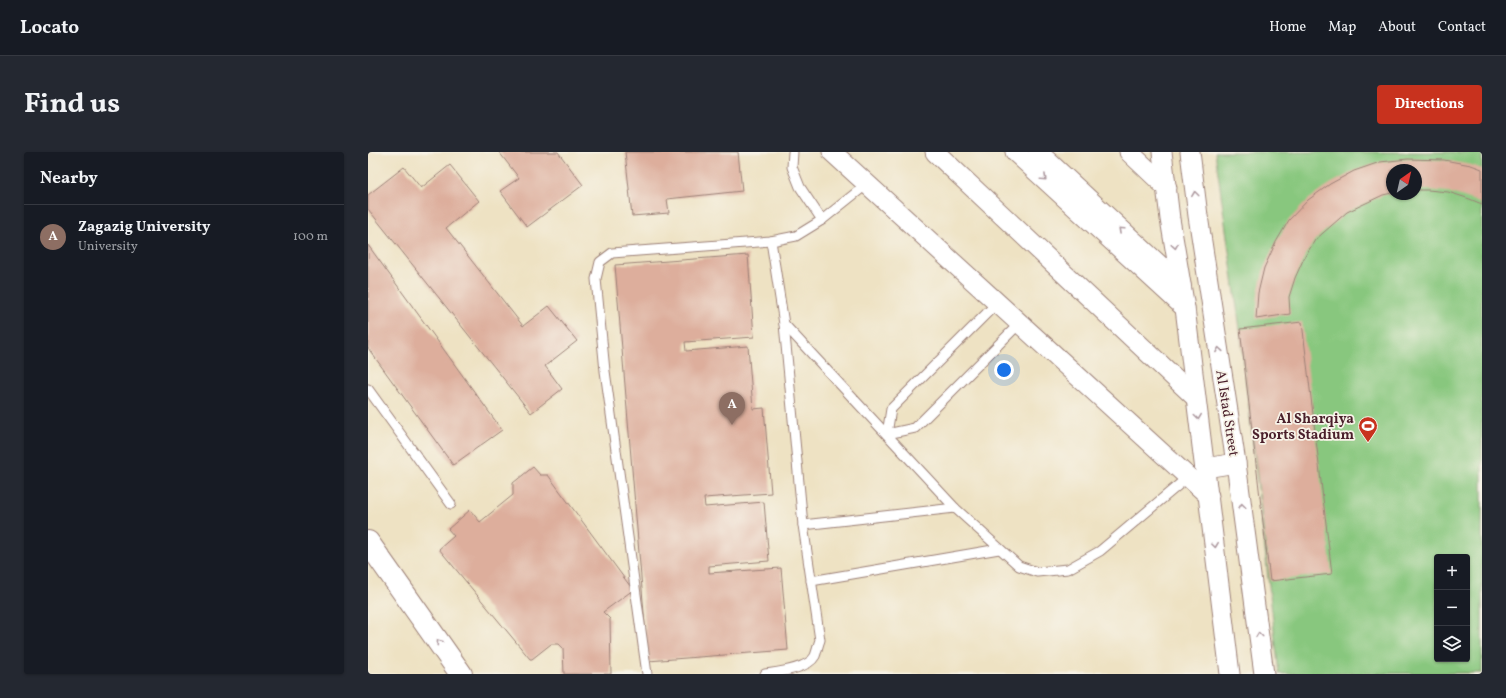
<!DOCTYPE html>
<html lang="en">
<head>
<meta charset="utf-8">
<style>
  :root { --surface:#171b24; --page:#242831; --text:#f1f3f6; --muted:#9ea1a6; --line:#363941; --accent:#c8321e }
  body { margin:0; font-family:Vollkorn,serif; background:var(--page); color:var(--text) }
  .controls { position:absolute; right:12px; bottom:12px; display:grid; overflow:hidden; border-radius:4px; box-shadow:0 1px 3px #0004 }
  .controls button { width:36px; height:36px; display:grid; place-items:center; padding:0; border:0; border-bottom:1px solid var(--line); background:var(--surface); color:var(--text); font:20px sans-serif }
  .compass { position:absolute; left:1018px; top:12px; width:36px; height:36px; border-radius:50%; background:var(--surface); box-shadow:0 1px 3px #0004; rotate:34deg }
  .you { position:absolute; left:636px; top:218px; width:14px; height:14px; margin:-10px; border:3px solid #fff; border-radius:50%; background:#1a73e8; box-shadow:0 0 0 6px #1a73e833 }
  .badge { display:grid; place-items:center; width:26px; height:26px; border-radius:50%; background:var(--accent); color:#fff; font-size:13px; font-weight:700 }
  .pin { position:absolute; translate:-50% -33px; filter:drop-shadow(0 1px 2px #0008) }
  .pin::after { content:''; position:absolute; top:21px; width:14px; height:12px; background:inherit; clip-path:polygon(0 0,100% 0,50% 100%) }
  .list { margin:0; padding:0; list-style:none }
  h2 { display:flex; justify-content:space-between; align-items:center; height:52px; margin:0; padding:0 16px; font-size:17px }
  h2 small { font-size:13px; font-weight:400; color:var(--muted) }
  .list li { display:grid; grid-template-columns:26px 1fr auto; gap:12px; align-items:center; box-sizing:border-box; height:64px; padding:0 16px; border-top:1px solid var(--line) }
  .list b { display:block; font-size:15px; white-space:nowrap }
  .list p { margin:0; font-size:13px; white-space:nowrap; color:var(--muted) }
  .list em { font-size:13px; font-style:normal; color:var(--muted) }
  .icon { flex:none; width:22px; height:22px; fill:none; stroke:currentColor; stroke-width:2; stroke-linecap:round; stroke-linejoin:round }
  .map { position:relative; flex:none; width:1114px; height:522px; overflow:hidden; border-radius:4px }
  header { display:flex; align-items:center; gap:24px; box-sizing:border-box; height:56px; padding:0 20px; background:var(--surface); border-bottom:1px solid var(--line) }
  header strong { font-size:19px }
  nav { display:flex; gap:22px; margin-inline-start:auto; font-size:14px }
  .intro { display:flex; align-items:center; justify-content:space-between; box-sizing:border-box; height:96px; padding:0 24px }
  h1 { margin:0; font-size:28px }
  .button { padding:10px 18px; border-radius:4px; background:var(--accent); color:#fff; font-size:14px; font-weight:700 }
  main { display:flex; gap:24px; padding:0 24px }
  aside { flex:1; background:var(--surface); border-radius:4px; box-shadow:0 1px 3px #0004 }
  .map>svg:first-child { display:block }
</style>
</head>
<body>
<header>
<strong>Locato</strong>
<nav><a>Home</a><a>Map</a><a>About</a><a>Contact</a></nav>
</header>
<div class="intro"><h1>Find us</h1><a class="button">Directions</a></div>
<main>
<aside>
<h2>Nearby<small></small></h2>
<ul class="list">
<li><span class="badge" style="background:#8d6e63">A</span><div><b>Zagazig University</b><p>University</p></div><em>100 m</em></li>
</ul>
</aside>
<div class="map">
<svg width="1114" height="522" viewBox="0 0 1114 522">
  <rect width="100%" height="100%" fill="#f7f3e8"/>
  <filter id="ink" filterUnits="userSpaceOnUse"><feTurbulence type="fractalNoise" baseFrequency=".025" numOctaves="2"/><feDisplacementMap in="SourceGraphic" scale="8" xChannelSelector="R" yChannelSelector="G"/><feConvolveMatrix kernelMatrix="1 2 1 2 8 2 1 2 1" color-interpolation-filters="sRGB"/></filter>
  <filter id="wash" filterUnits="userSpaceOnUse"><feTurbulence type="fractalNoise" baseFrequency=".012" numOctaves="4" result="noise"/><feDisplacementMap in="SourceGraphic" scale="16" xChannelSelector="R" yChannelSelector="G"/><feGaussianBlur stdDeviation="0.9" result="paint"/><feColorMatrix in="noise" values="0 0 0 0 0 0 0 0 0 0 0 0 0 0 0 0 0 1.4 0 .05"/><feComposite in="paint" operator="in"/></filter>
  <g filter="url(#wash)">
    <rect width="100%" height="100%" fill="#eee2c3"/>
    <path fill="#88c77e" stroke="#697354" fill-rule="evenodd" d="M847,0H1114V521L911,522L872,177ZM1024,18H1048V42H1024ZM1069,405H1099V507H1069Z"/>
    <g id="blocks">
      <g fill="#ddae9c">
        <polygon points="131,0 190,0 215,33 159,75 132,39 151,26"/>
        <polygon points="257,0 370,0 374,39 299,47 301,61 264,64"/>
        <polygon points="1040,7 1076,8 1103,13 1114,17 1114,52 1099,46 1080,40 1060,38 1048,38 1048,18 1024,18 1024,41 1015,43 979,60 947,88 936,106 927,126 921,145 922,162 888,167 890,141 896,116 908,90 921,68 940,48 962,32 986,19 1012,10"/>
        <polygon points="82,13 111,49 78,76 155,174 181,154 209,189 177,214 194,237 163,261 0,57 0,43 36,15 53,36"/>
        <polygon points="0,93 134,278 85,313 0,196"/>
        <polygon points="380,103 386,185 317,190 318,199 380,194 385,257 396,256 403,341 336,346 337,355 396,350 401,409 341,414 341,421 413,416 420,498 280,509 247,113"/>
        <polygon points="934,170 964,422 902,429 872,177"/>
        <polygon points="165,315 172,323 180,323 265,438 235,460 242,467 243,522 196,522 195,496 191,492 183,492 164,507 162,507 71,397 86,384 80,377 102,358 112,370 145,343 145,331"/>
      </g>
    </g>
  </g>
  <g filter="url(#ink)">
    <use href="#blocks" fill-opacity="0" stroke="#9c8077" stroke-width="1"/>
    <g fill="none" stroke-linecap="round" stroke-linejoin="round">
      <g stroke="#9c8077" stroke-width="11">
        <g id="lane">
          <polyline points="425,0 424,15 432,35 454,68"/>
          <polyline points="629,151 523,257 519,282 547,276 652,171"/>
          <polyline points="416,172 587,356 651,414 669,420 700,417 732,399 820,325"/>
          <polyline points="0,237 83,352"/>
          <polyline points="435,373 587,356"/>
          <polyline points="443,429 631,397"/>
          <polyline points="279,522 237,219 228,127 232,110 244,101 403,89 428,84 454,68 499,32"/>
          <path d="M397,522C410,520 440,517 447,504C449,499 450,493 452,488L435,373L416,172L403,89"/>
        </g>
      </g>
      <g stroke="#9c8077" stroke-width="21">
        <g id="street">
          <polyline points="464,0 841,344"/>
          <polyline points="567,0 827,245"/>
          <polyline points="647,0 817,156"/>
          <polyline points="670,0 813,133"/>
          <polyline points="761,0 799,36"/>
          <polyline points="794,0 802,67 817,156 862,522"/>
          <polyline points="822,0 830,64 868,311 896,522"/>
          <polyline points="837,316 868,311"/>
        </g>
      </g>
      <g stroke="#9c8077" stroke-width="24">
        <polyline id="highway" points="0,390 93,522"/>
      </g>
      <use href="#lane" stroke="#fff" stroke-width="9"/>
      <use href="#street" stroke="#fff" stroke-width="19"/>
      <use href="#highway" stroke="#fff" stroke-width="22"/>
    </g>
    <defs><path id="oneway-chevron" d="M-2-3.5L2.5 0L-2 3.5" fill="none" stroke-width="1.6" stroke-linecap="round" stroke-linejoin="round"/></defs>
    <g stroke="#ae9aa0">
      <use href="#oneway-chevron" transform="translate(676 26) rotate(43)"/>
      <use href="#oneway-chevron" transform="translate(827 42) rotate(-97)"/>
      <use href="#oneway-chevron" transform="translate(753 78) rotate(-137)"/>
      <use href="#oneway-chevron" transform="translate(807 94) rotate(81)"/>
      <use href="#oneway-chevron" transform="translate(851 198) rotate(-99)"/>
      <use href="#oneway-chevron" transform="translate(830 265) rotate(82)"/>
      <use href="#oneway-chevron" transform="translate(874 354) rotate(-97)"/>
      <use href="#oneway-chevron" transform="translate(847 393) rotate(83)"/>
      <use href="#oneway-chevron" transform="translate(891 483) rotate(-97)"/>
      <use href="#oneway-chevron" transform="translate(71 490) rotate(-125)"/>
    </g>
  </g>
  <defs>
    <g id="stadium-pin" transform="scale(1)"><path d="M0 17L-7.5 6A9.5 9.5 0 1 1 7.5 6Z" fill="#c8321e" stroke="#f7f3e8"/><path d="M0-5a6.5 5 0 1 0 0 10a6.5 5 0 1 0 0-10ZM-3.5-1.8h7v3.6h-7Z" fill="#fff"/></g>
  </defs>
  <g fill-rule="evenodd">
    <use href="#stadium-pin" x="1000" y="274"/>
  </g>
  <g text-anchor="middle" stroke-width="3.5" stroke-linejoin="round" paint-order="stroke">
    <g font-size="14" fill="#4a1f2b" stroke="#f7f3e8">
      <text transform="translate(860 261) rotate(81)" y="5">Al Istad Street</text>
    </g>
    <g font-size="14" font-weight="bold" fill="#4a1f2b" stroke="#f7f3e8" text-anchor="end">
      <text x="986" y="271">Al Sharqiya<tspan x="986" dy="16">Sports Stadium</tspan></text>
    </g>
  </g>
</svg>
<div class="controls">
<button>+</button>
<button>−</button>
<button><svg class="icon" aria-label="layers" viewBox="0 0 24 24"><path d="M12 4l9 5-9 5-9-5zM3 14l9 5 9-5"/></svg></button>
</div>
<svg class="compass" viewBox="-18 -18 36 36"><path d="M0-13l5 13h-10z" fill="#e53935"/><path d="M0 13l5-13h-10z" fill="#9ea1a6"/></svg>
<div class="you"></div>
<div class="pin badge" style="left:364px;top:273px;background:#8d6e63">A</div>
</div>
</main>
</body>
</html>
